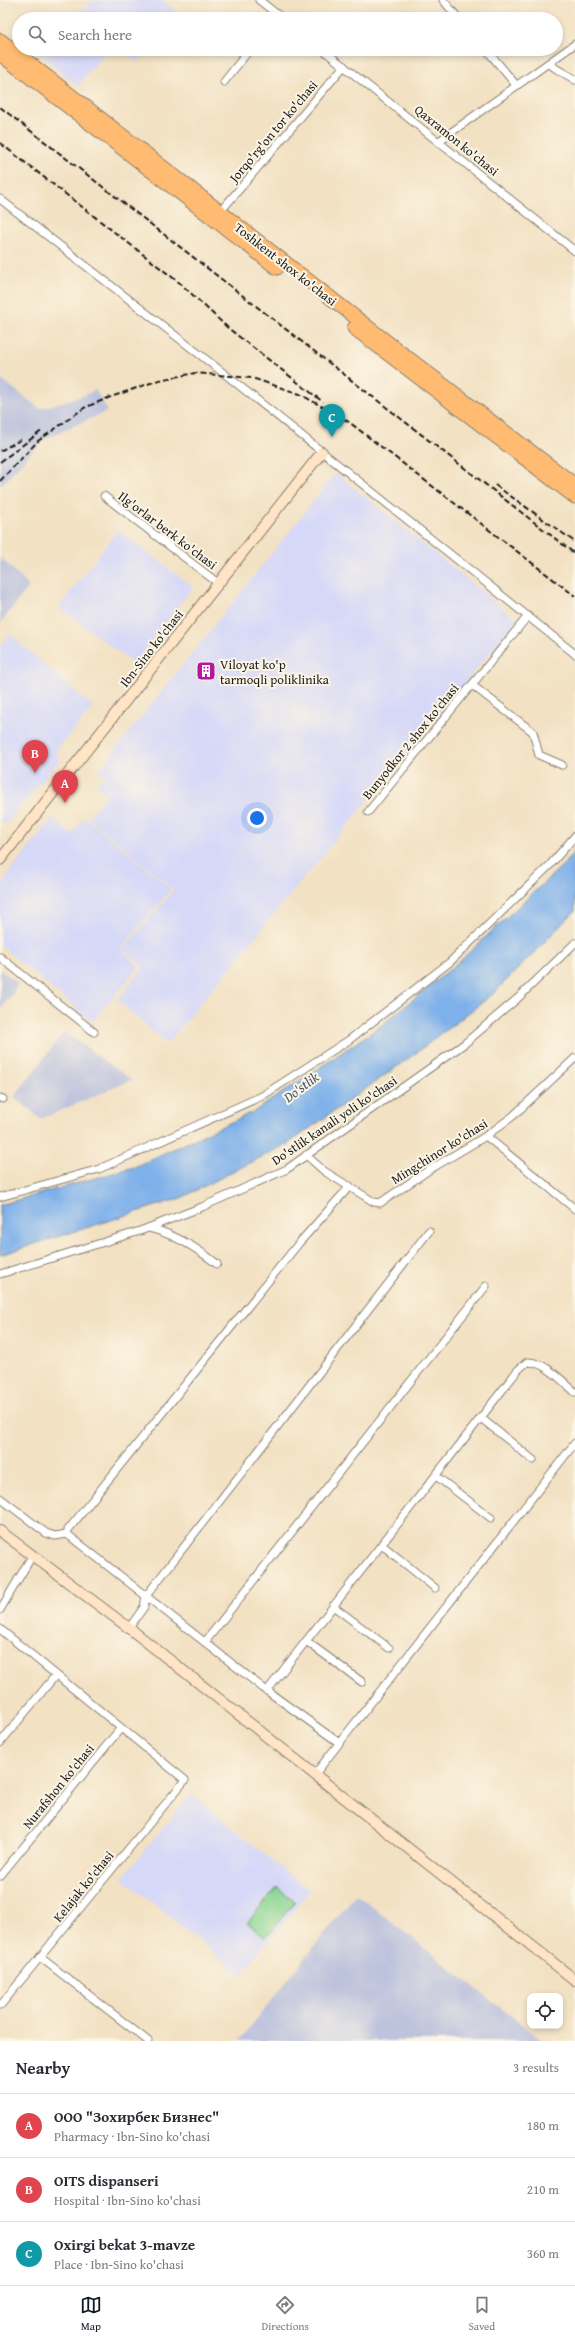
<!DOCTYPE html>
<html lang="en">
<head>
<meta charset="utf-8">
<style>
  :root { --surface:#fff; --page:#f2f2f3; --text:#2b2b33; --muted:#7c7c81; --line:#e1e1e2; --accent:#111827 }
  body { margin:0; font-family:"Gentium Book Plus",serif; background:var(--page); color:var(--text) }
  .controls { position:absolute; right:12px; bottom:12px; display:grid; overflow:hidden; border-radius:8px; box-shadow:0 2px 6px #0003 }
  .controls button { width:36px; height:36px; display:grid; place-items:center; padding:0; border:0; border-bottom:1px solid var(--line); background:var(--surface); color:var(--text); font:20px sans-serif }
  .you { position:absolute; left:257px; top:818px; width:14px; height:14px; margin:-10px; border:3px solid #fff; border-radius:50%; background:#1a73e8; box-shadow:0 0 0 6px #1a73e833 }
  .badge { display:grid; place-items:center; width:26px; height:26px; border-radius:50%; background:var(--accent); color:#fff; font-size:13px; font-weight:700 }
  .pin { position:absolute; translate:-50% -33px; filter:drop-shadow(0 1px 2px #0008) }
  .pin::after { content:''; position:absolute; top:21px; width:14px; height:12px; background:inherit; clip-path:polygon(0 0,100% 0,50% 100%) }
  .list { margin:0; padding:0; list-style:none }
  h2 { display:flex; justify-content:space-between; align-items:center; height:52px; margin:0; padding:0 16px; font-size:17px }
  h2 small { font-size:13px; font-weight:400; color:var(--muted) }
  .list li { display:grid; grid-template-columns:26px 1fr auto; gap:12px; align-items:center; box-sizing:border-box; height:64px; padding:0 16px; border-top:1px solid var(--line) }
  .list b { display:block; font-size:15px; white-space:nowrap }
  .list p { margin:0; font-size:13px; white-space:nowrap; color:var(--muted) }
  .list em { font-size:13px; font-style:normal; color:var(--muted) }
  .icon { flex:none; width:22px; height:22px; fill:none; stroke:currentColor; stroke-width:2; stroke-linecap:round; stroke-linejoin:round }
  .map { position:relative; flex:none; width:575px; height:2041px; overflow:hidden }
  .search { position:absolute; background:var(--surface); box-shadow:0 2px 6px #0003; left:12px; right:12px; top:12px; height:44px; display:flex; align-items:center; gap:10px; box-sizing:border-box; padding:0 14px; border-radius:22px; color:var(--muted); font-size:15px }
  .sheet { height:244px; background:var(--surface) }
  nav { display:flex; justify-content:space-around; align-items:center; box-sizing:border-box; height:56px; border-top:1px solid var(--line); background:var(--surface); font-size:11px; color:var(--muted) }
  nav a { display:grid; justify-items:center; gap:2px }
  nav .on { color:var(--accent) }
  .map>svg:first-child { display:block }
</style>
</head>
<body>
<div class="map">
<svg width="575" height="2041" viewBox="0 0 575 2041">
  <rect width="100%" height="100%" fill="#fcf5e5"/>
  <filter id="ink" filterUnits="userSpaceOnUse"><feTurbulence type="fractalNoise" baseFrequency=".025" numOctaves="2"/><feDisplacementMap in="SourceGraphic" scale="8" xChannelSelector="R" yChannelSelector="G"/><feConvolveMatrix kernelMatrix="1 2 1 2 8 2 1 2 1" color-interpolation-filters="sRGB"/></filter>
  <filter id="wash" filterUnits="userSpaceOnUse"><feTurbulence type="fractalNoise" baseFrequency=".012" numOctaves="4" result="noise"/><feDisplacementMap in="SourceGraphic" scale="16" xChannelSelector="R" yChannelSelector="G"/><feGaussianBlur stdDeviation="0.9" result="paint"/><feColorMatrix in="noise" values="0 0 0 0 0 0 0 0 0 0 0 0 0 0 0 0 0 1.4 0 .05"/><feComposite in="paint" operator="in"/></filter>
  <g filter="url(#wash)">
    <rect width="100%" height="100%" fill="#f2e1c2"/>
    <g fill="#d6d8f8">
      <polygon points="94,0 162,0 176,11 170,19 62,19 66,15 72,18"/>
      <polygon points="38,49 107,49 78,86 36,51"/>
      <polygon points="120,49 147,49 137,62"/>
      <polygon points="336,473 517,620 167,1044 117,1000 144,967 123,949 174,890 88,817 107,795 96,786 105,776 98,771"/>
      <polygon points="118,530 193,587 134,664 59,607"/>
      <polygon points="10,634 93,707 55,752 61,758 5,825 0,821 0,646"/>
      <polygon points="85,817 171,889 120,949 140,966 92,1022 0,945 0,885 52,818 71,834"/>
      <polygon points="191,1794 310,1891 241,1975 122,1878"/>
    </g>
    <g fill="#bec3dd">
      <polygon points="0,378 40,409 88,394 95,389 108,411 44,439 0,486"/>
      <polygon points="0,557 29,586 0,624"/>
      <polygon points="0,970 18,983 12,995 0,1010"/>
      <polygon points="64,1032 132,1080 41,1119 14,1097"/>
      <polygon points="356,1894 543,2041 239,2041"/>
    </g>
    <polygon fill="#88d491" stroke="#527856" points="277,1887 295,1902 266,1937 247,1923"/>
    <polygon fill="#7eb0ea" stroke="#4d6683" points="575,851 575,911 493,994 412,1056 289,1143 181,1198 0,1255 0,1205 134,1167 255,1111 378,1028 459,962 564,864"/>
  </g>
  <g filter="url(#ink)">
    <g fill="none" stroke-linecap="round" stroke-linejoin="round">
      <g stroke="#877e6f" stroke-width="9">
        <g id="street">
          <polyline points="259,0 283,19"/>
          <polyline points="443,0 459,19"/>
          <polyline points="322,49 575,251"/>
          <polyline points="486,49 516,85"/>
          <path d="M549,63C557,71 566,73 575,80"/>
          <polyline points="224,82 250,49"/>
          <polyline points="439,141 575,44"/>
          <polyline points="0,199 226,375 575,654"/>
          <polyline points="220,212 344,66"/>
          <polyline points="104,496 218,583"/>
          <polyline points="472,685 533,732 539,755 562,765"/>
          <polyline points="368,812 528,616"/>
          <polyline points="0,957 94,1032"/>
          <polyline points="0,1098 3,1099"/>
          <polyline points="486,1136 575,1209"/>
          <polyline points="306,1155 324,1171 374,1202 380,1203 429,1170 486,1136 513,1116 575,1058"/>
          <polyline points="0,1197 99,1169 262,1096 349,1040 450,962 550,865 575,836"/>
          <path d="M149,1228C174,1234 197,1248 217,1264"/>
          <polyline points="0,1274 140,1231 202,1207 287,1169 464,1044 517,999 575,943"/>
          <polyline points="481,1418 533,1460"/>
          <polyline points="436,1476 491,1518"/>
          <polyline points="0,1498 46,1533 55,1536 67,1534 263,1688 338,1742"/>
          <polyline points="67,1534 68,1530 299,1243 350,1186"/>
          <polyline points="382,1545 435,1588"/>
          <polyline points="333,1606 389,1648"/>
          <polyline points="0,1610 32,1556"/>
          <polyline points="129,1628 144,1607 146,1596 429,1231"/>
          <polyline points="0,1629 185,1780 0,2006"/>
          <polyline points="306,1641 362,1682"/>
          <polyline points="205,1642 486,1286"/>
          <path d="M267,1691L518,1370L527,1362C545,1361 562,1381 575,1392"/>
          <polyline points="0,1743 55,1676"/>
          <polyline points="315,1774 575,1443"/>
          <polyline points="0,1876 120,1729"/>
          <polyline points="40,1957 148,2041"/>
        </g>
      </g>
      <g stroke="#877e6f" stroke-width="12">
        <g id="secondary">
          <polyline points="0,860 322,452"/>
          <polyline points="0,1531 129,1628 575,1980"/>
        </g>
      </g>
      <g stroke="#877e6f" stroke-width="15">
        <g id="highway">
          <polyline points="0,40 391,345 575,485"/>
          <polyline points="0,54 277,268"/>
          <polyline points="354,328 575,497"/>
        </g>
      </g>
      <use href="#street" stroke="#fff" stroke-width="7"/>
      <use href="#secondary" stroke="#ffe4c6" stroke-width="10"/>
      <use href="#highway" stroke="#ffbb71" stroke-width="13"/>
      <g stroke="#1c1c1c" stroke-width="2" stroke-dasharray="6 3" stroke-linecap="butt">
        <polyline points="0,107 575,554"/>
        <polyline points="0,143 181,284 228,328 323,402"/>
        <polyline points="0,451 22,439"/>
        <polyline points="0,462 43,430"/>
        <polyline points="0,481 38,441 84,408 108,398 159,380 195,373 252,378 300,394 349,422 575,596"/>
        <polyline points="495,485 575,542"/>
      </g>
    </g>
  </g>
  <defs>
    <g id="building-square" transform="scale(1)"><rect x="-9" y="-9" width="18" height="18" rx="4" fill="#b5179e" stroke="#fcf5e5"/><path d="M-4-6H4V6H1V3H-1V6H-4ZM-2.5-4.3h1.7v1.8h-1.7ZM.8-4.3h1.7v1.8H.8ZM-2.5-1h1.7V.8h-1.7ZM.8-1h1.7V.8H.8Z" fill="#fff"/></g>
  </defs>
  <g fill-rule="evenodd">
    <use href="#building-square" x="206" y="671"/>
  </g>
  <g text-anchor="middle" stroke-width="4" stroke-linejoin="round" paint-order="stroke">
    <g font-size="13" fill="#1c1c1c" stroke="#fcf5e5">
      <text transform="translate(273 131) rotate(-50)" y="5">Jorqo'rg'on tor ko'chasi</text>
      <text transform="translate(457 140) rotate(39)" y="5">Qaxramon ko'chasi</text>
      <text transform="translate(286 264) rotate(38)" y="5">Toshkent shox ko'chasi</text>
      <text transform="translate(168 530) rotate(37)" y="5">Ilg'orlar berk ko'chasi</text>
      <text transform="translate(151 648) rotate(-52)" y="5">Ibn-Sino ko'chasi</text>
      <text transform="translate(410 741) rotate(-51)" y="5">Bunyodkor 2 shox ko'chasi</text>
      <text transform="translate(334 1120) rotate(-34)" y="5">Do'stlik kanali yoli ko'chasi</text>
      <text transform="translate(439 1151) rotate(-32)" y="5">Mingchinor ko'chasi</text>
      <text transform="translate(58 1786) rotate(-51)" y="5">Nurafshon ko'chasi</text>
      <text transform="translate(83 1886) rotate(-51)" y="5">Kelajak ko'chasi</text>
    </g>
    <g font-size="13" fill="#1c1c1c" stroke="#fcf5e5" text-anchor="start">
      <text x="220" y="669">Viloyat ko'p<tspan x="220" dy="15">tarmoqli poliklinika</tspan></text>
    </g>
    <g font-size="14" font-style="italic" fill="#43576e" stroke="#fcf5e5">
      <text transform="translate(301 1087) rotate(-37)" y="5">Do'stlik</text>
    </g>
  </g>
</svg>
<div class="controls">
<button><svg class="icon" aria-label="locate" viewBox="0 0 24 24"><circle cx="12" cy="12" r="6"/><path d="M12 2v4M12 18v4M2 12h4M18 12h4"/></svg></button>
</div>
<div class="you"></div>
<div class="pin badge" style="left:65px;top:803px;background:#e0444e">A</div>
<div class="pin badge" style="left:35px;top:773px;background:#e0444e">B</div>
<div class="pin badge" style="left:332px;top:437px;background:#0f9aa8">C</div>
<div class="search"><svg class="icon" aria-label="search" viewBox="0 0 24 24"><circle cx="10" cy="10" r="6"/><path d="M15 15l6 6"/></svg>Search here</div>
</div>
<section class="sheet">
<h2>Nearby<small>3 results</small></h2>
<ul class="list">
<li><span class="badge" style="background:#e0444e">A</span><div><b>ООО &quot;Зохирбек Бизнес&quot;</b><p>Pharmacy · Ibn-Sino ko'chasi</p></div><em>180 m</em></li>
<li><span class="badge" style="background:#e0444e">B</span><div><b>OITS dispanseri</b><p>Hospital · Ibn-Sino ko'chasi</p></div><em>210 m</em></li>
<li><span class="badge" style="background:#0f9aa8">C</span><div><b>Oxirgi bekat 3-mavze</b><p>Place · Ibn-Sino ko'chasi</p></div><em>360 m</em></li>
</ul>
</section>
<nav>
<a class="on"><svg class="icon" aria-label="map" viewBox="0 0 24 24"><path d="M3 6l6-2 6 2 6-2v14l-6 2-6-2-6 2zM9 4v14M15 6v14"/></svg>Map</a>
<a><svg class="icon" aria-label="directions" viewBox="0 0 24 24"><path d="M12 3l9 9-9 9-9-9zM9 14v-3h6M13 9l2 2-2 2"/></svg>Directions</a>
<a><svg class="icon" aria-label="saved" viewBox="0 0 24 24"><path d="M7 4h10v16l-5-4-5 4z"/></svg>Saved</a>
</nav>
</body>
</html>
